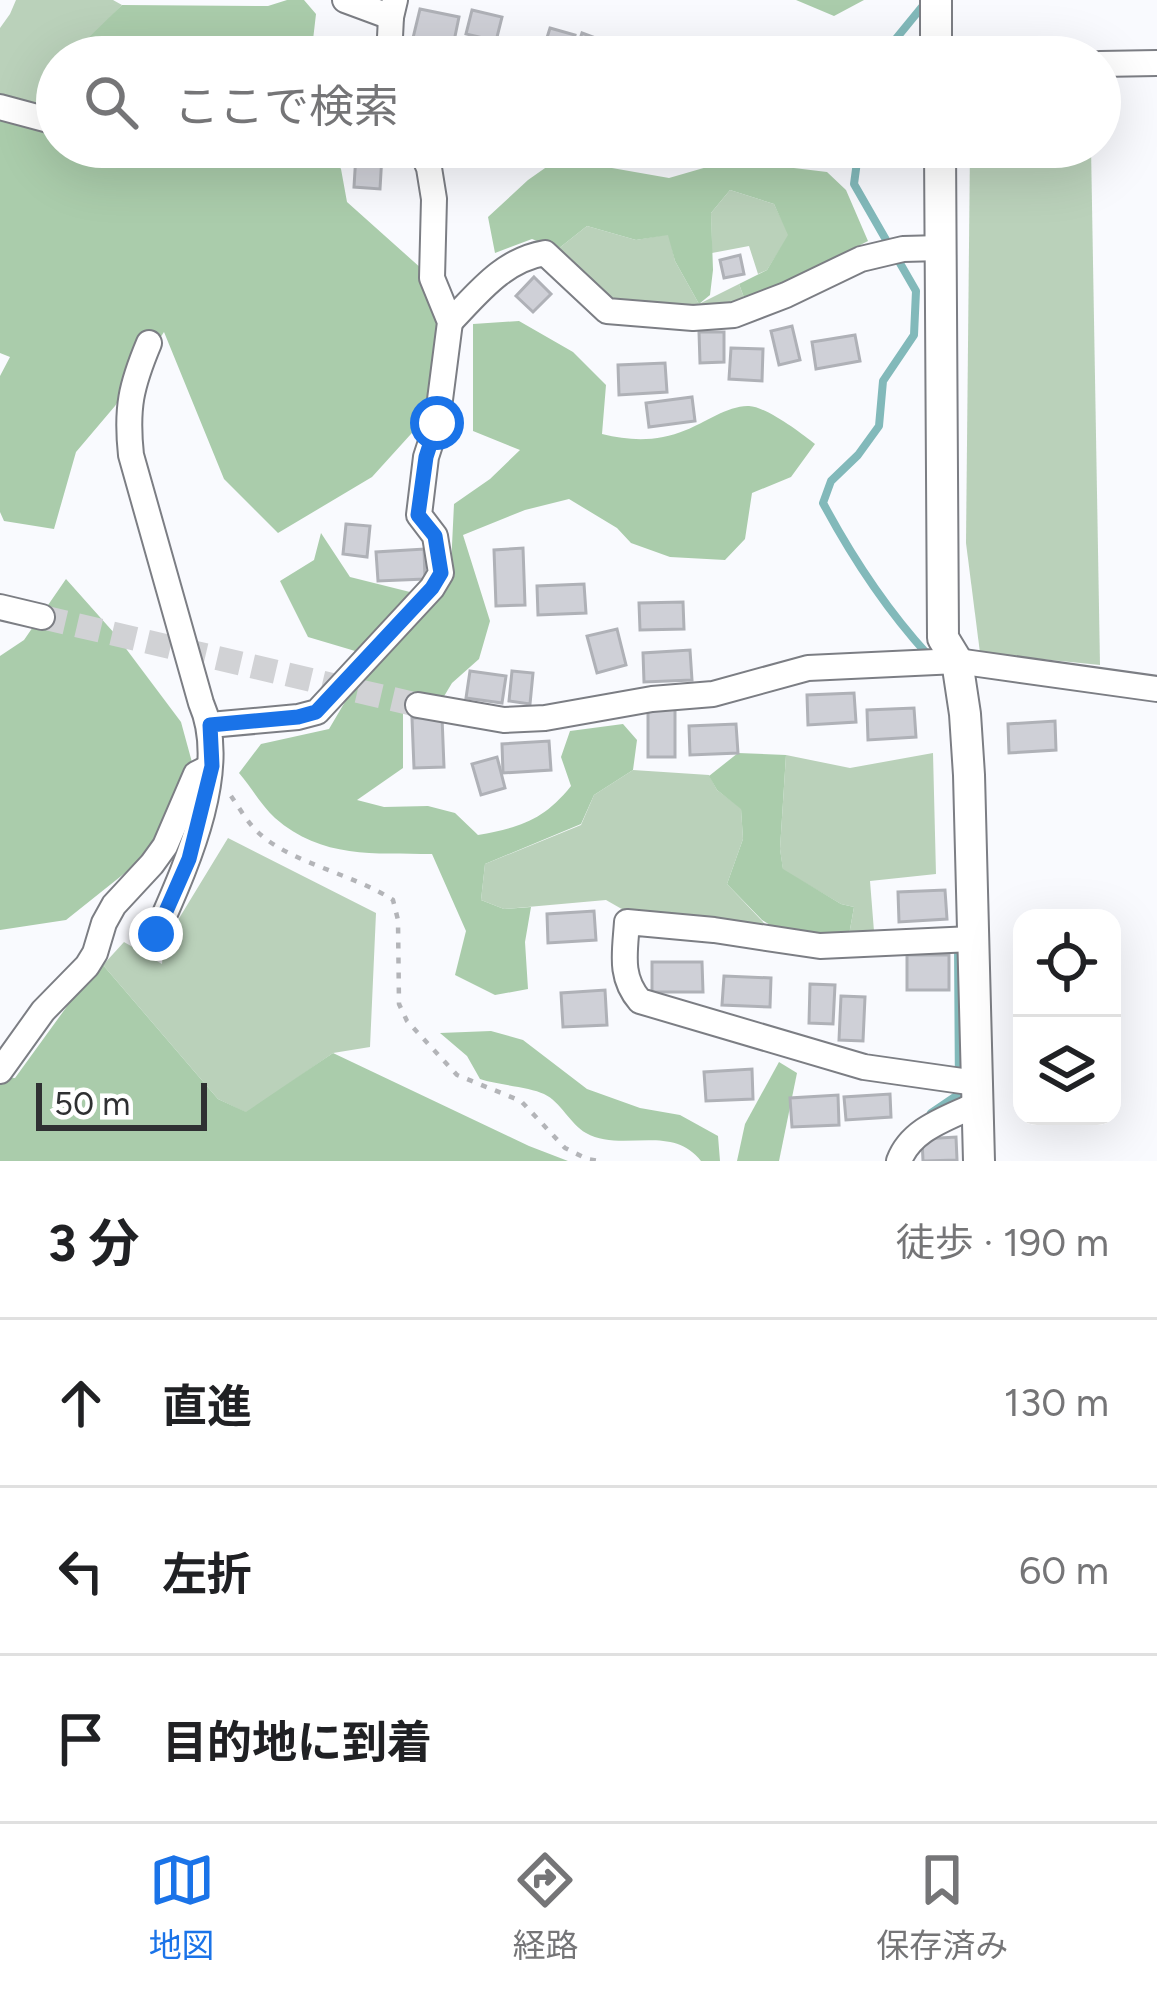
<!DOCTYPE html>
<html lang="ja">
<head>
<meta charset="utf-8">
<style>
  :root { --surface:#fff; --page:#f6f6f6; --text:#202124; --muted:#757577; --line:#e0e0e0; --accent:#1a73e8 }
  body { margin:0; font-family:Figtree,"Noto Sans JP",sans-serif; background:var(--page); color:var(--text) }
  .controls { position:absolute; right:36px; bottom:36px; display:grid; overflow:hidden; border-radius:24px; box-shadow:0 12px 48px #0002 }
  .controls button { width:108px; height:108px; display:grid; place-items:center; padding:0; border:0; border-bottom:3px solid var(--line); background:var(--surface); color:var(--text); font:60px sans-serif }
  .scale { position:absolute; left:36px; bottom:30px; width:171px; box-sizing:border-box; padding-left:12px; border:6px solid #2f3032; border-top:0; font-size:33px; line-height:42px; white-space:nowrap; color:#2f3032; -webkit-text-stroke:9px #fff; paint-order:stroke }
  .stop { position:absolute; width:36px; height:36px; margin:-27px; border:9px solid #1a73e8; border-radius:50%; background:#fff }
  .stop.end { background:#1a73e8; border-color:#fff; box-shadow:0 3px 12px #0008 }
  .list { margin:0; padding:0; list-style:none }
  h2 { display:flex; justify-content:space-between; align-items:center; height:156px; margin:0; padding:0 48px; font-size:51px }
  h2 small { font-size:39px; font-weight:400; color:var(--muted) }
  .list li { display:grid; grid-template-columns:78px 1fr auto; gap:36px; align-items:center; box-sizing:border-box; height:168px; padding:0 48px; border-top:3px solid var(--line) }
  .list b { display:block; font-size:45px; white-space:nowrap }
  .list em { font-size:39px; font-style:normal; color:var(--muted) }
  .icon { flex:none; width:66px; height:66px; fill:none; stroke:currentColor; stroke-width:2; stroke-linecap:round; stroke-linejoin:round }
  .map { position:relative; flex:none; width:1157px; height:1161px; overflow:hidden }
  .search { position:absolute; background:var(--surface); box-shadow:0 12px 48px #0002; left:36px; right:36px; top:36px; height:132px; display:flex; align-items:center; gap:30px; box-sizing:border-box; padding:0 42px; border-radius:66px; color:var(--muted); font-size:45px }
  .sheet { height:660px; background:var(--surface) }
  nav { display:flex; justify-content:space-around; align-items:center; box-sizing:border-box; height:168px; border-top:3px solid var(--line); background:var(--surface); font-size:33px; color:var(--muted) }
  nav a { display:grid; justify-items:center; gap:6px }
  nav .on { color:var(--accent) }
  .map>svg:first-child { display:block }
</style>
</head>
<body>
<div class="map">
<svg width="1157" height="1161" viewBox="0 0 1157 1161">
  <rect width="100%" height="100%" fill="#f9fafe"/>
  <g fill="#bad1ba">
    <polygon points="16,0 113,0 122,5 73,57 57,57 57,90 46,114 0,104 0,28 10,14"/>
    <polygon points="970,147 1091,147 1100,665 980,653 966,543"/>
    <polygon points="730,190 774,204 789,235 767,270 758,274 749,246 712,253 711,213"/>
    <polygon points="587,226 636,240 669,234 675,261 699,304 739,284 746,303 687,310 607,299 558,249"/>
    <polygon points="933,753 936,874 870,881 875,944 847,946 854,907 841,904 783,870 780,849 786,755 850,768"/>
    <polygon points="633,770 709,775 717,790 741,808 743,839 727,884 780,940 648,924 606,900 504,909 481,900 485,864 581,825 594,795"/>
    <polygon points="228,838 376,913 370,1047 333,1053 247,1113 218,1099 103,965 124,942 162,964 164,943"/>
  </g>
  <g fill="#aaccab">
    <polygon points="287,0 304,0 316,14 311,57 74,57 75,51 122,5 268,6"/>
    <polygon points="796,0 864,0 834,16"/>
    <polygon points="0,114 57,114 57,147 328,147 341,169 347,202 432,278 450,322 440,402 372,477 278,533 224,479 164,332 115,406 76,452 54,529 4,521 0,512 0,376 10,357 0,353"/>
    <polygon points="565,154 612,168 669,178 714,165 769,165 827,172 846,190 868,241 746,303 739,284 767,270 788,235 774,204 730,190 711,213 713,270 710,295 699,304 675,261 668,235 636,240 587,226 558,249 532,239 495,253 488,217 528,180"/>
    <path d="M519,321L573,352L606,385L602,434C631,441 657,442 686,430C704,423 729,405 749,406C767,407 801,433 815,444L791,477L752,493L745,539L725,560L670,557L631,543L617,528L569,499L525,510L463,535L490,621L479,659L452,683L437,708L403,712V768L357,800L384,807L428,806L455,813L478,835C520,827 543,821 571,786L561,757L570,731L623,724L637,740L633,770L594,795L581,824L485,864L481,900L504,909L531,907L525,942L528,989L495,995L455,975L466,931L432,854C374,853 322,859 275,818C262,806 251,787 239,773L261,744L329,729L372,656L308,637L280,581L314,560L321,533L350,577L434,598L451,566L454,504L490,479L520,450L473,431V324Z"/>
    <polygon points="66,579 115,634 181,722 193,766 145,857 66,920 0,930 0,656 24,640"/>
    <polygon points="738,753 786,755 780,849 783,869 841,904 854,907 847,946 801,944 762,920 727,884 743,839 741,809 717,790 709,776"/>
    <polygon points="103,965 218,1099 246,1112 333,1053 529,1146 568,1161 0,1161 0,1077 15,1078 81,987"/>
    <path d="M491,1031L523,1040L587,1089L640,1108L680,1115L718,1136L720,1161H701C672,1123 621,1153 586,1133C570,1124 561,1102 544,1094C530,1087 498,1085 480,1079L467,1056L440,1033Z"/>
    <polygon points="779,1062 797,1073 779,1161 737,1161 745,1124"/>
  </g>
  <g fill="none" stroke-linecap="round" stroke-linejoin="round">
    <g stroke="#82b9ba" stroke-width="8">
      <polyline points="881,57 926,2"/>
      <polyline points="859,147 854,184 889,245"/>
      <path d="M897,258L916,291L914,335L883,381L879,426L858,455L831,481L823,503C853,559 886,609 928,655"/>
      <polyline points="931,1113 959,1094 958,945"/>
    </g>
  </g>
  <g fill="#cfd0d7" stroke="#afb1b7" stroke-width="3">
    <polygon points="420,9 459,17 453,46 413,38"/>
    <polygon points="472,10 502,17 496,41 466,34"/>
    <polygon points="550,28 575,35 569,57 541,57"/>
    <polygon points="582,33 606,42 601,57 574,57"/>
    <polygon points="634,46 656,51 654,57 632,57"/>
    <polygon points="633,147 660,147 663,162 636,166"/>
    <polygon points="356,154 382,155 380,189 354,187"/>
    <polygon points="740,255 744,274 724,278 720,260"/>
    <polygon points="534,277 551,294 533,312 516,296"/>
    <polygon points="792,326 800,360 779,365 771,331"/>
    <polygon points="699,332 724,332 724,362 700,363"/>
    <polygon points="855,335 860,361 816,369 812,342"/>
    <polygon points="731,348 763,349 762,381 729,379"/>
    <polygon points="665,363 667,392 619,395 618,365"/>
    <polygon points="692,397 695,421 649,427 646,403"/>
    <polygon points="346,524 370,526 367,557 343,554"/>
    <polygon points="523,548 525,605 496,606 494,550"/>
    <polygon points="424,549 425,579 378,581 376,552"/>
    <polygon points="584,584 586,613 538,615 537,586"/>
    <polygon points="683,602 684,629 640,630 639,603"/>
    <polygon points="617,629 626,665 597,673 587,636"/>
    <polygon points="690,650 692,680 644,682 643,653"/>
    <polygon points="470,671 506,676 502,703 466,698"/>
    <polygon points="512,671 533,673 530,704 509,701"/>
    <polygon points="854,693 856,722 808,725 807,695"/>
    <rect x="648" y="707" width="27" height="50"/>
    <polygon points="914,708 916,737 868,740 867,710"/>
    <polygon points="442,717 444,767 414,768 412,718"/>
    <polygon points="1055,721 1056,750 1009,753 1008,724"/>
    <polygon points="736,724 738,753 690,755 689,726"/>
    <polygon points="549,741 551,770 503,773 502,744"/>
    <polygon points="497,757 505,788 481,795 472,764"/>
    <polygon points="945,890 947,919 899,922 898,892"/>
    <polygon points="594,911 596,940 548,943 547,914"/>
    <rect x="907" y="955" width="42" height="35"/>
    <polygon points="652,962 702,962 703,992 652,992"/>
    <polygon points="724,976 771,978 770,1007 722,1005"/>
    <polygon points="810,984 835,985 833,1024 809,1023"/>
    <polygon points="605,990 607,1025 563,1027 561,993"/>
    <polygon points="841,996 865,997 863,1041 839,1040"/>
    <polygon points="752,1069 753,1099 706,1101 704,1072"/>
    <polygon points="890,1094 891,1117 846,1120 844,1097"/>
    <polygon points="838,1095 839,1125 792,1127 790,1098"/>
    <polygon points="956,1137 957,1160 923,1161 922,1139"/>
  </g>
  <g fill="none" stroke-linecap="round" stroke-linejoin="round">
    <polyline stroke="#d1d2d5" stroke-width="24" stroke-dasharray="24 12" stroke-linecap="butt" points="42,617 418,705"/>
    <g stroke="#7c7e84" stroke-width="28">
      <g id="minor">
        <polyline points="345,0 391,17"/>
        <polyline points="389,57 391,17 395,0"/>
        <polyline points="1100,64 1157,63"/>
        <polyline points="0,107 52,121"/>
        <path d="M450,322C478,293 503,260 545,253L607,311L693,318L734,315L786,295L861,259L903,249L941,248"/>
        <path d="M149,343C131,386 126,408 131,455L201,703C231,771 184,870 156,934"/>
        <polyline points="0,607 42,617"/>
        <polyline points="418,705 504,720 545,718 652,699 713,694 808,668 957,661 1157,689"/>
        <polyline points="210,725 298,717 317,712 432,588 441,573 435,536 419,515 426,457 437,423 450,322 432,278 434,199 429,168 420,147"/>
        <path d="M972,939L820,946L714,930L627,922C625,952 619,977 640,1001L864,1067L976,1083"/>
        <polyline points="0,1071 43,1011 87,966 95,953 104,923 114,905 152,864 165,846 196,774 204,770"/>
        <path d="M899,1161C911,1129 946,1119 975,1105"/>
      </g>
    </g>
    <g stroke="#7c7e84" stroke-width="34">
      <g id="tertiary">
        <polyline points="936,0 936,57"/>
        <polyline points="940,147 943,638 957,661 965,714 969,775 979,1161"/>
      </g>
    </g>
    <path stroke="#b3b4b8" stroke-width="4.5" stroke-dasharray="6 9" stroke-linecap="butt" d="M231,796C240,809 249,825 261,835C293,863 355,875 393,900L398,920L399,1004L407,1021L457,1075L521,1101L565,1148L587,1159L599,1161"/>
    <use href="#minor" stroke="#fff" stroke-width="24"/>
    <use href="#tertiary" stroke="#fff" stroke-width="30"/>
  </g>
  <g fill="none" stroke-linecap="round" stroke-linejoin="round">
    <polyline stroke="#1a73e8" stroke-width="15" points="156,934 189,859 212,766 210,725 298,717 316,712 432,588 441,573 435,536 418,515 426,457 437,423"/>
  </g>
</svg>
<div class="controls">
<button><svg class="icon" aria-label="locate" viewBox="0 0 24 24"><circle cx="12" cy="12" r="6"/><path d="M12 2v4M12 18v4M2 12h4M18 12h4"/></svg></button>
<button><svg class="icon" aria-label="layers" viewBox="0 0 24 24"><path d="M12 4l9 5-9 5-9-5zM3 14l9 5 9-5"/></svg></button>
</div>
<div class="scale">50 m</div>
<div class="stop" style="left:437px;top:423px"></div>
<div class="stop end" style="left:156px;top:934px"></div>
<div class="search"><svg class="icon" aria-label="search" viewBox="0 0 24 24"><circle cx="10" cy="10" r="6"/><path d="M15 15l6 6"/></svg>ここで検索</div>
</div>
<section class="sheet">
<h2>3 分<small>徒歩 · 190 m</small></h2>
<ul class="list">
<li><svg class="icon" aria-label="ahead" viewBox="0 0 24 24"><path d="M12 20V5M6 11l6-6 6 6"/></svg><div><b>直進</b></div><em>130 m</em></li>
<li><svg class="icon" aria-label="left" viewBox="0 0 24 24"><path d="M17 20v-9H6M10 6l-5 5 5 5"/></svg><div><b>左折</b></div><em>60 m</em></li>
<li><svg class="icon" aria-label="arrive" viewBox="0 0 24 24"><path d="M6 21V4h12l-3 4 3 4H6"/></svg><div><b>目的地に到着</b></div></li>
</ul>
</section>
<nav>
<a class="on"><svg class="icon" aria-label="map" viewBox="0 0 24 24"><path d="M3 6l6-2 6 2 6-2v14l-6 2-6-2-6 2zM9 4v14M15 6v14"/></svg>地図</a>
<a><svg class="icon" aria-label="directions" viewBox="0 0 24 24"><path d="M12 3l9 9-9 9-9-9zM9 14v-3h6M13 9l2 2-2 2"/></svg>経路</a>
<a><svg class="icon" aria-label="saved" viewBox="0 0 24 24"><path d="M7 4h10v16l-5-4-5 4z"/></svg>保存済み</a>
</nav>
</body>
</html>
